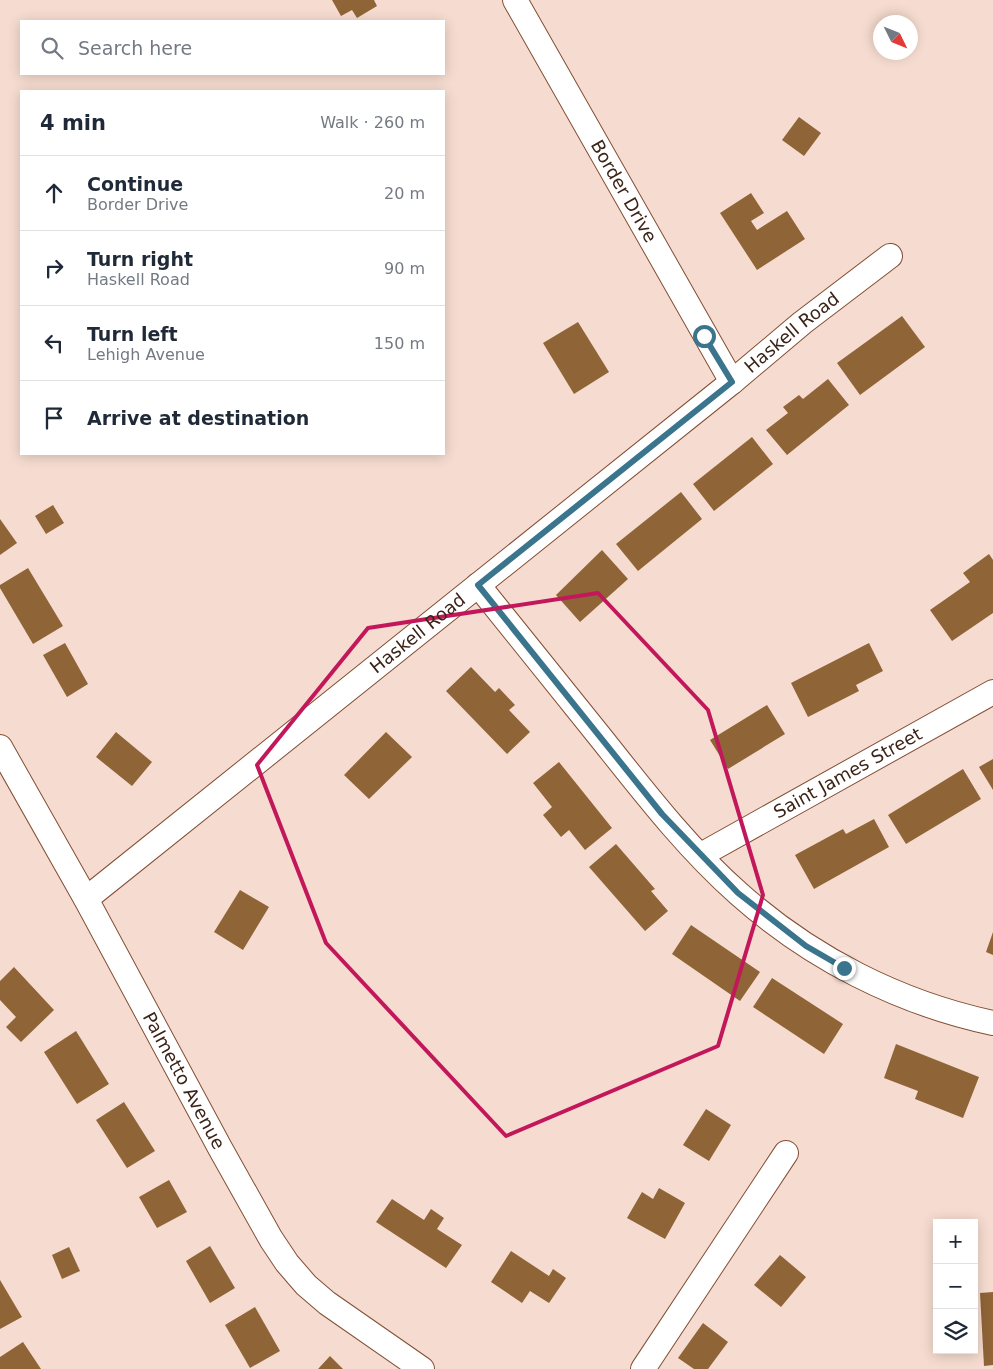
<!DOCTYPE html>
<html lang="en">
<head>
<meta charset="utf-8">
<style>
  :root { --surface:#fff; --page:#f6f6f7; --text:#1f2937; --muted:#747a83; --line:#e0e1e3 }
  body { margin:0; font-family:"DejaVu Sans",sans-serif; background:var(--page); color:var(--text) }
  .controls { position:absolute; right:15px; bottom:15px; display:grid; overflow:hidden; border-radius:0px; box-shadow:0 2px 12px #0003 }
  .controls button { width:45px; height:45px; display:grid; place-items:center; padding:0; border:0; border-bottom:1px solid var(--line); background:var(--surface); color:var(--text); font:25px sans-serif }
  .compass { position:absolute; left:873px; top:15px; width:45px; height:45px; border-radius:50%; background:var(--surface); box-shadow:0 2px 12px #0003; rotate:133deg }
  .stop { position:absolute; width:15px; height:15px; margin:-11px; border:4px solid #3a758d; border-radius:50%; background:#fff }
  .stop.end { background:#3a758d; border-color:#fff; box-shadow:0 1px 5px #0008 }
  .list { margin:0; padding:0; list-style:none }
  h2 { display:flex; justify-content:space-between; align-items:center; height:65px; margin:0; padding:0 20px; font-size:21px }
  h2 small { font-size:16px; font-weight:400; color:var(--muted) }
  .list li { display:grid; grid-template-columns:32px 1fr auto; gap:15px; align-items:center; box-sizing:border-box; height:75px; padding:0 20px; border-top:1px solid var(--line) }
  .list b { display:block; font-size:19px; white-space:nowrap }
  .list p { margin:0; font-size:16px; white-space:nowrap; color:var(--muted) }
  .list em { font-size:16px; font-style:normal; color:var(--muted) }
  .icon { flex:none; width:28px; height:28px; fill:none; stroke:currentColor; stroke-width:2; stroke-linecap:round; stroke-linejoin:round }
  .map { position:relative; flex:none; width:993px; height:1369px; overflow:hidden }
  .search { position:absolute; background:var(--surface); box-shadow:0 2px 12px #0003; left:20px; top:20px; width:425px; height:55px; display:flex; align-items:center; gap:12px; box-sizing:border-box; padding:0 18px; border-radius:0px; color:var(--muted); font-size:19px }
  .panel { position:absolute; background:var(--surface); box-shadow:0 2px 12px #0003; left:20px; top:90px; width:425px; height:365px; border-radius:0px }
  .map>svg:first-child { display:block }
</style>
</head>
<body>
<div class="map">
<svg width="993" height="1369" viewBox="0 0 993 1369">
  <rect width="100%" height="100%" fill="#f6dcd0"/>
  <g fill="#8f6437">
    <polygon points="332,0 374,0 377,6 357,18 352,10 341,16"/>
    <polygon points="799,117 821,133 804,156 782,140"/>
    <polygon points="751,193 764,213 751,221 757,230 787,211 805,239 757,270 720,213"/>
    <polygon points="902,316 925,347 860,395 837,363"/>
    <polygon points="578,322 609,372 574,394 543,343"/>
    <polygon points="828,379 849,405 787,455 766,430 788,413 783,407 799,395 803,399"/>
    <polygon points="752,437 773,464 714,511 693,484"/>
    <polygon points="681,492 702,519 638,571 616,544"/>
    <polygon points="53,505 64,523 46,534 35,516"/>
    <polygon points="0,519 17,543 0,555"/>
    <polygon points="602,550 628,579 580,622 556,595"/>
    <polygon points="989,554 993,560 993,613 952,641 930,610 970,582 963,573"/>
    <polygon points="28,568 63,626 33,644 0,588 0,585"/>
    <polygon points="65,643 88,684 67,697 43,655"/>
    <polygon points="869,643 883,671 856,685 859,691 808,717 791,683"/>
    <polygon points="471,667 495,692 499,688 515,705 509,710 530,732 507,754 446,691"/>
    <polygon points="767,705 785,734 728,769 710,740"/>
    <polygon points="116,732 152,762 132,786 96,757"/>
    <polygon points="386,732 412,757 369,799 344,775"/>
    <polygon points="993,759 993,790 979,767"/>
    <polygon points="559,762 612,828 585,850 569,830 561,837 543,815 552,807 533,783"/>
    <polygon points="963,769 981,799 906,844 888,815"/>
    <polygon points="874,819 889,847 814,889 795,855 843,829 846,834"/>
    <polygon points="616,844 655,889 651,891 668,911 645,931 589,867"/>
    <polygon points="240,890 269,907 243,950 214,932"/>
    <polygon points="691,925 760,972 740,1001 672,954"/>
    <polygon points="993,932 993,955 986,952"/>
    <polygon points="14,967 54,1010 21,1042 6,1027 16,1017 0,1000 0,981"/>
    <polygon points="772,978 843,1024 824,1054 753,1007"/>
    <polygon points="76,1031 109,1084 77,1104 44,1052"/>
    <polygon points="896,1044 979,1077 963,1118 915,1099 918,1091 884,1078"/>
    <polygon points="124,1102 155,1151 127,1168 96,1120"/>
    <polygon points="706,1109 731,1125 709,1161 683,1145"/>
    <polygon points="169,1180 187,1212 157,1228 139,1197"/>
    <polygon points="659,1188 685,1203 665,1239 627,1218 642,1192 653,1199"/>
    <polygon points="392,1199 424,1220 431,1209 444,1218 437,1229 462,1245 446,1268 376,1222"/>
    <polygon points="210,1246 235,1288 210,1303 186,1261"/>
    <polygon points="69,1247 80,1271 62,1279 52,1255"/>
    <polygon points="511,1251 549,1276 553,1269 566,1278 549,1303 530,1291 522,1303 491,1282"/>
    <polygon points="780,1255 806,1277 781,1307 754,1285"/>
    <polygon points="0,1280 22,1317 0,1329"/>
    <polygon points="993,1292 993,1365 984,1366 980,1293"/>
    <polygon points="255,1307 280,1351 250,1368 225,1325"/>
    <polygon points="703,1323 728,1342 708,1369 694,1369 678,1358"/>
    <polygon points="23,1342 41,1369 0,1369 0,1357"/>
    <polygon points="330,1356 343,1369 318,1369"/>
  </g>
  <g fill="none" stroke-linecap="round" stroke-linejoin="round">
    <g stroke="#834e33" stroke-width="26">
      <g id="minor">
        <path id="s1" d="M515,0L732,382"/>
        <path d="M478,585C519,636 560,687 601,738C644,792 687,848 739,894C811,958 899,1003 993,1023"/>
        <path id="s2" d="M0,747L86,899L220,1148L271,1239L287,1263L306,1285L327,1303L422,1369"/>
        <path id="s3" d="M701,855L993,692"/>
        <path id="s4" d="M86,899L732,382L802,323L890,256"/>
        <polyline points="643,1369 786,1153"/>
      </g>
    </g>
    <use href="#minor" stroke="#fff" stroke-width="24"/>
  </g>
  <g fill="none" stroke-linecap="round" stroke-linejoin="round">
    <polyline stroke="#3a758d" stroke-width="6" points="704,336 732,382 478,585 662,814 738,893 806,946 844,968"/>
  </g>
  <path fill="none" stroke="#c2185b" stroke-width="4" stroke-linejoin="round" d="M598,593L708,710L763,895L718,1046L506,1136L326,943L257,765L368,628Z"/>
  <g text-anchor="middle" stroke-width="5" stroke-linejoin="round" paint-order="stroke">
    <g font-size="18" fill="#3b2318" stroke="#fff">
      <text dy="6" stroke="none"><textPath href="#s1" startOffset="220">Border Drive</textPath></text>
      <text dy="6" stroke="none"><textPath href="#s4" startOffset="905">Haskell Road</textPath></text>
      <text dy="6" stroke="none"><textPath href="#s4" startOffset="425">Haskell Road</textPath></text>
      <text dy="6" stroke="none"><textPath href="#s3" startOffset="168">Saint James Street</textPath></text>
      <text dy="6" stroke="none"><textPath href="#s2" startOffset="381">Palmetto Avenue</textPath></text>
    </g>
  </g>
</svg>
<div class="controls">
<button>+</button>
<button>−</button>
<button><svg class="icon" aria-label="layers" viewBox="0 0 24 24"><path d="M12 4l9 5-9 5-9-5zM3 14l9 5 9-5"/></svg></button>
</div>
<svg class="compass" viewBox="-18 -18 36 36"><path d="M0-13l5 13h-10z" fill="#e53935"/><path d="M0 13l5-13h-10z" fill="#747a83"/></svg>
<div class="stop" style="left:704px;top:336px"></div>
<div class="stop end" style="left:844px;top:968px"></div>
<div class="search"><svg class="icon" aria-label="search" viewBox="0 0 24 24"><circle cx="10" cy="10" r="6"/><path d="M15 15l6 6"/></svg>Search here</div>
<section class="panel">
<h2>4 min<small>Walk · 260 m</small></h2>
<ul class="list">
<li><svg class="icon" aria-label="ahead" viewBox="0 0 24 24"><path d="M12 20V5M6 11l6-6 6 6"/></svg><div><b>Continue</b><p>Border Drive</p></div><em>20 m</em></li>
<li><svg class="icon" aria-label="right" viewBox="0 0 24 24"><path d="M7 20v-9h11M14 6l5 5-5 5"/></svg><div><b>Turn right</b><p>Haskell Road</p></div><em>90 m</em></li>
<li><svg class="icon" aria-label="left" viewBox="0 0 24 24"><path d="M17 20v-9H6M10 6l-5 5 5 5"/></svg><div><b>Turn left</b><p>Lehigh Avenue</p></div><em>150 m</em></li>
<li><svg class="icon" aria-label="arrive" viewBox="0 0 24 24"><path d="M6 21V4h12l-3 4 3 4H6"/></svg><div><b>Arrive at destination</b></div></li>
</ul>
</section>
</div>
</body>
</html>
